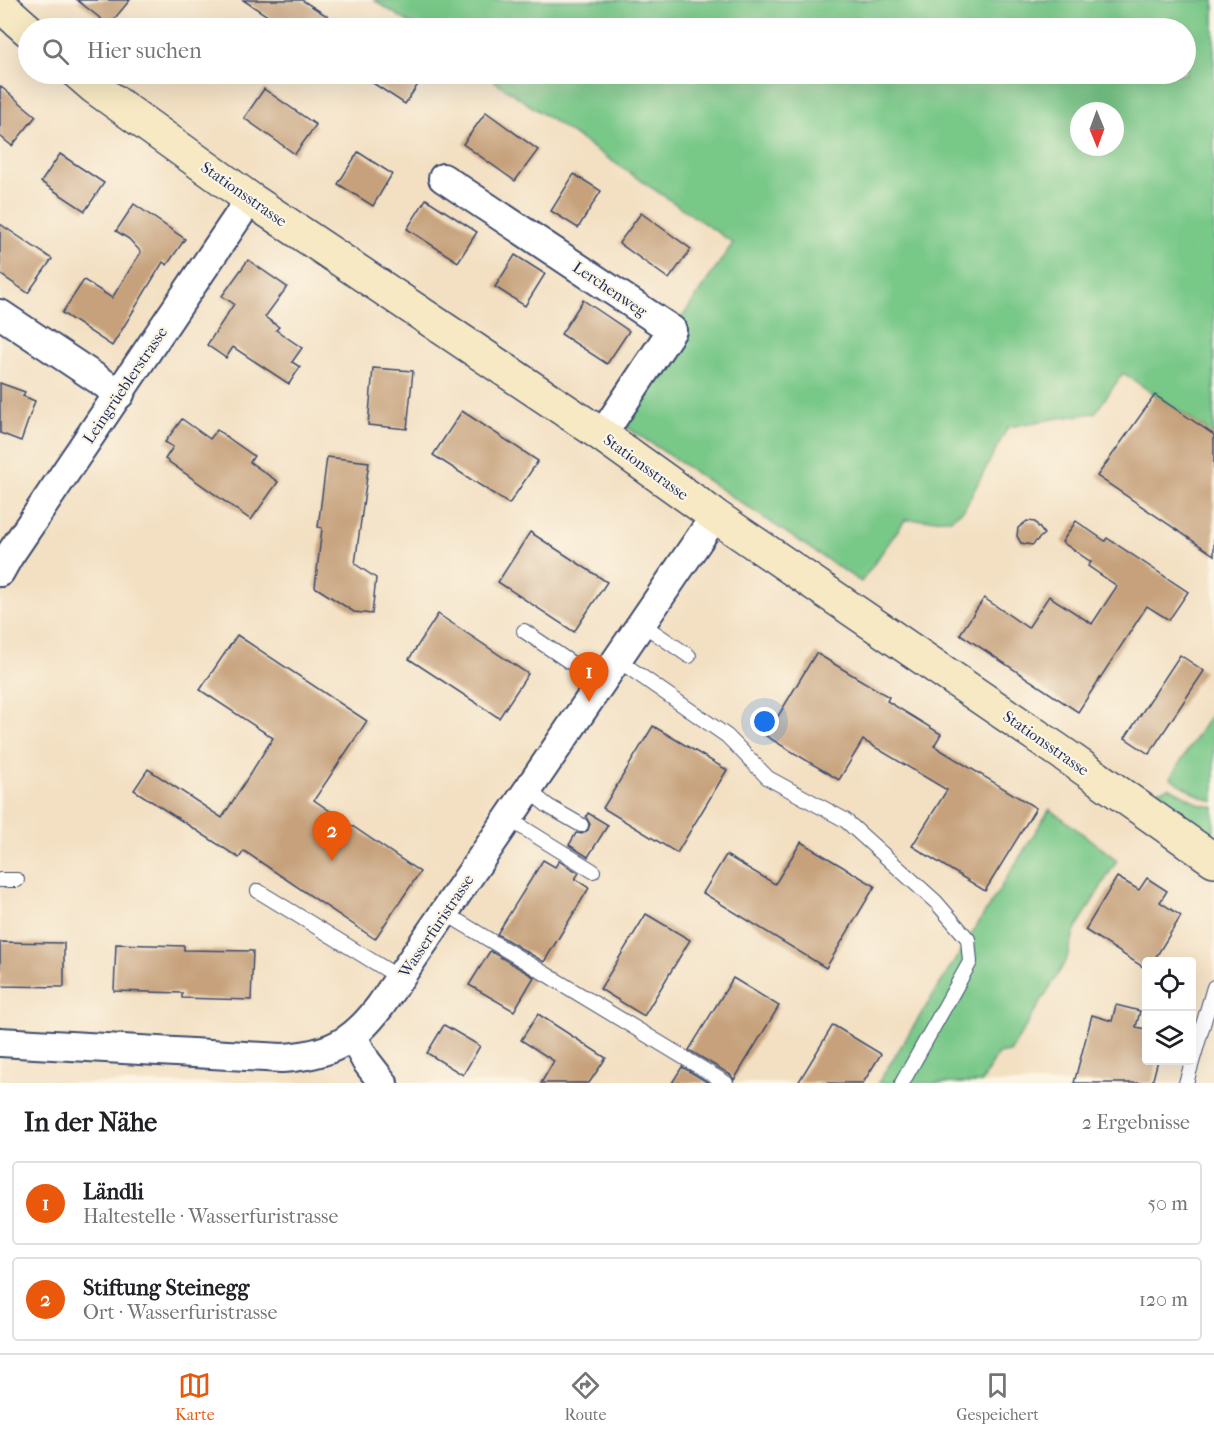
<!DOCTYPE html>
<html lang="de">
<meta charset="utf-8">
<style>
body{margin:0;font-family:"IM FELL French Canon",serif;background:#f6f6f6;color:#202124}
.controls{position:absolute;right:18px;bottom:18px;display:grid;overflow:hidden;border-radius:6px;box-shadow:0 6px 24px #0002}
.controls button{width:54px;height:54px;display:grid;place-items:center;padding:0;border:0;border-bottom:2px solid #e0e0e0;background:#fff;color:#202124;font:30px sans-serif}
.compass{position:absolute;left:1070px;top:102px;width:54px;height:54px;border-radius:50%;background:#fff;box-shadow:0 6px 24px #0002;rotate:179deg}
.you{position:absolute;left:765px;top:722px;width:21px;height:21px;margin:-15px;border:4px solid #fff;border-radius:50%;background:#1a73e8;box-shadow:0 0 0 9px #1a73e833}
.badge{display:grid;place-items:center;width:39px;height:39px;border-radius:50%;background:#ea580c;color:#fff;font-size:20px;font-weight:700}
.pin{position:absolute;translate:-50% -50px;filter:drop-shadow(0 2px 3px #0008)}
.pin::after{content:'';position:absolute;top:32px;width:21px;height:18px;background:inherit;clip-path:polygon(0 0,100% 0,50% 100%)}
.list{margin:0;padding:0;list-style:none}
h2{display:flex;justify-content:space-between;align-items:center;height:78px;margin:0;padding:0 24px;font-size:26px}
h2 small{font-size:20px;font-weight:400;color:#757577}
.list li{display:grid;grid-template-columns:39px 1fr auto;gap:18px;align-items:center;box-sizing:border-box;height:84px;margin:0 12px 12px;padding:0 12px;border:2px solid #e0e0e0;border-radius:6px}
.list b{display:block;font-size:22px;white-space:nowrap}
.list p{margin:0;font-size:20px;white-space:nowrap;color:#757577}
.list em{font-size:20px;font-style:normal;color:#757577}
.icon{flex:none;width:33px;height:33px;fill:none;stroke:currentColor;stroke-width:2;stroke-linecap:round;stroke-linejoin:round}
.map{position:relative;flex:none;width:1214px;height:1083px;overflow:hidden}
.search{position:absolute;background:#fff;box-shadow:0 6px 24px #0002;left:18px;right:18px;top:18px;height:66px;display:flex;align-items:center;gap:15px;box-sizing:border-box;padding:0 21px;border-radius:33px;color:#757577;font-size:22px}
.sheet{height:270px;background:#fff}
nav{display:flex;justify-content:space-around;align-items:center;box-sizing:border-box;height:84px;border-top:2px solid #e0e0e0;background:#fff;font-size:16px;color:#757577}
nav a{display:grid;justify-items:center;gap:3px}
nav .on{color:#ea580c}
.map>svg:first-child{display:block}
.green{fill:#78c888;stroke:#4a7c73;stroke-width:1.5;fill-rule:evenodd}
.building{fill:#c6a17c}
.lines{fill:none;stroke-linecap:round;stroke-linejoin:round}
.service-casing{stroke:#3b4a6d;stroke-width:16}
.minor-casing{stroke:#3b4a6d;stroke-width:32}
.secondary-casing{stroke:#3b4a6d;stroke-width:36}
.service{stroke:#fff;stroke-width:14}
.minor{stroke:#fff;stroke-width:28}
.secondary{stroke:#f6e9c3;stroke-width:33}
.labels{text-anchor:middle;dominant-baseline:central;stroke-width:4.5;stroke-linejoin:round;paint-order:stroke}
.street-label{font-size:16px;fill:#1b2f5e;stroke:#fcf5e5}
</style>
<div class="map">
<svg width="1214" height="1083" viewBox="0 0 1214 1083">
<rect width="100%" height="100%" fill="#fcf5e5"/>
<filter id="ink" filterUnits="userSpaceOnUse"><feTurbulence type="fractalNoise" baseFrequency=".0167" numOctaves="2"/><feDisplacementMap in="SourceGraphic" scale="12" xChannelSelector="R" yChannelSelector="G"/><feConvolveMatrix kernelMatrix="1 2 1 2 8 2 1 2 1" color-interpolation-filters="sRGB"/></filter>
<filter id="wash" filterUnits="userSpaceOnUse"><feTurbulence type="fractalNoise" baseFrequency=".008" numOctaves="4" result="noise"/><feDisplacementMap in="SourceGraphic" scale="24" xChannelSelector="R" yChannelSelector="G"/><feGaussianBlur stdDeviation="1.35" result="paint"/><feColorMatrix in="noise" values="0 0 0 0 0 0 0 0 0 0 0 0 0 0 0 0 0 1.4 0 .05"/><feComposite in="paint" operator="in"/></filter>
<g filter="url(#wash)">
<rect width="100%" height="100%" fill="#f3e0c3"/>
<g class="green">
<path d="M374 0H1214V435L1123 373 1095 413 1053 419 1008 427 964 509 951 519 905 520 861 582 613 418 733 243 484 74H1186V28H417ZM1079 111H1115V147H1079Z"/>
<path d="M1214 709V802L1202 797 1170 778Z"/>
<path d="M1169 787 1201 805 1214 807V860L1131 801Z"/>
<path d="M1050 809 1117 860 1075 930 1066 961 1010 1052 998 1054 981 1083H878Z"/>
</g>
<g id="blocks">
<g class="building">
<path d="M77 0H130L109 25Z"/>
<path d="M243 0H302L346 28H286Z"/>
<path d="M359 74H425L405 104Z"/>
<path d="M0 86 36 116 12 146 0 136Z"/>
<path d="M264 89 316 125 295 154 244 118Z"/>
<path d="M486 112 538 150 515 181 463 144Z"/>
<path d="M358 152 392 174 373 206 338 184Z"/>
<path d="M60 154 104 183 85 211 41 182Z"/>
<path d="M574 174 601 191 578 228 551 211Z"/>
<path d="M426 199 477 232 458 262 407 229Z"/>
<path d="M134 204 185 239 167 265 163 262 112 346 62 313 84 280 112 298 141 252 129 239 116 231Z"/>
<path d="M641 213 691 249 669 279 619 243Z"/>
<path d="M0 224 52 259 28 293 0 274Z"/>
<path d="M515 255 545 274 525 306 495 287Z"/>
<path d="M248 260 287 287 265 317 279 327 276 330 302 348 292 362 300 367 289 384 233 347 226 358 207 345 234 304 222 296Z"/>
<path d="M583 300 629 331 607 364 561 334Z"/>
<path d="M373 368 413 371 407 429 368 425Z"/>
<path d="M0 383 25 392 23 396 35 401 21 441 0 433Z"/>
<path d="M1155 395 1214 435V555L1097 476Z"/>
<path d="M462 411 538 461 509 504 433 455Z"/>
<path d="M182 419 210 439 217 430 254 456 250 462 278 482 251 520 165 459 173 447 165 442Z"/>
<path d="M327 457 369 462 355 564 376 578 372 614 354 612 315 587 322 528 318 527Z"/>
<path d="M1027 521 1035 522 1044 534 1032 545 1021 543 1017 536 1018 528Z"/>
<path d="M1076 521 1105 541 1107 538 1188 592 1169 620 1147 606 1078 712 960 634 984 598 1028 628 1049 596 1092 624 1117 586 1088 566 1091 562 1062 542Z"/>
<path d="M530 532 607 582 574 632 498 582Z"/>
<path d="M438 614 528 674 499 718 409 659Z"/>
<path d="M237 635 367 721 314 800 420 872 375 939 244 851 239 858 134 790 148 769 222 818 273 738 200 690Z"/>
<path d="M816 653 889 697 887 701 941 734 934 746 1036 808 985 891 912 846 947 790 863 740 839 780 766 736Z"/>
<path d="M1180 655 1204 671 1149 754 1125 738Z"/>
<path d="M653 726 727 770 677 853 603 808Z"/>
<path d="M588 813 608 825 588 857 569 845 576 833 582 834 588 830 590 824 586 817Z"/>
<path d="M801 842 875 886 826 968 703 893 726 855 775 884Z"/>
<path d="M543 860 555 867 559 861 579 873 575 879 589 888 544 962 497 934Z"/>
<path d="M1117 877 1139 890 1147 878 1167 891 1160 902 1181 916 1153 962H1146V969L1085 930Z"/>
<path d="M646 914 690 940 644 1016 600 989Z"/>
<path d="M0 942 64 943V987L0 986Z"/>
<path d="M116 944 184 946V950L253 951 251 1000 182 998V993L114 991Z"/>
<path d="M490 951 534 977 514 1011 469 985Z"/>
<path d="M733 978 779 1006 734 1080 731 1075 689 1050Z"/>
<path d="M1116 1005 1140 1011 1136 1027 1146 1029V1060H1158L1152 1083H1074L1092 1015 1112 1021Z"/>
<path d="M538 1014 606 1058 589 1083H541L554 1061 521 1040Z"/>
<path d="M444 1025 480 1046 463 1075 427 1053Z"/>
<path d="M833 1025 881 1054 863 1083H798Z"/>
<path d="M682 1067 709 1083H672Z"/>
</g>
</g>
</g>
<g filter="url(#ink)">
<use href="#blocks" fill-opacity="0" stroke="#3b4a6d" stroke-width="1.5"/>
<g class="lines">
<g class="service-casing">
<g id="service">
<path d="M642 624 689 656"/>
<path d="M524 631 601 683"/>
<path d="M618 660 727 736 768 778 845 820 936 902 968 939 970 962 902 1083"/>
<path d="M528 790 548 806 581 825"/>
<path d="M509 819 593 871"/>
<path d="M0 880H17"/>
<path d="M258 891 400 978"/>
<path d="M445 913 726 1083"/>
<path d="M1186 1083 1214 987"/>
</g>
</g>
<g class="minor-casing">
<g id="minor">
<path d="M443 178 672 330 602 435"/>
<path d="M0 314 120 394"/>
<path d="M0 572 9 556 250 199"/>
<path d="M353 1037 366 1061 383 1083"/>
<path d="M0 1042 282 1058C329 1055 353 1043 381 1005L715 516"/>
</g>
</g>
<g class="secondary-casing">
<g id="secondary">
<path d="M0 5 28 30"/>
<path d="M79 74 94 87 250 199 602 435 715 516 1062 753 1214 860"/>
</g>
</g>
<use href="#service" class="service"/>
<use href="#minor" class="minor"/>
<use href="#secondary" class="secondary"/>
</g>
</g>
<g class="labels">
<g class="street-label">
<text transform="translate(244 194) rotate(35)">Stationsstrasse</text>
<text transform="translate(610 289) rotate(34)">Lerchenweg</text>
<text transform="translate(125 385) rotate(-56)">Leingrüeblerstrasse</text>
<text transform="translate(646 467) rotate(36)">Stationsstrasse</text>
<text transform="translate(1046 743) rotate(35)">Stationsstrasse</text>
<text transform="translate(436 926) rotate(-56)">Wasserfuristrasse</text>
</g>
</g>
</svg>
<div class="controls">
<button><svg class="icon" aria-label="locate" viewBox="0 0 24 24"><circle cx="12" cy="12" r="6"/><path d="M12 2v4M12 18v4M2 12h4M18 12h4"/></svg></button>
<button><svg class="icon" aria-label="layers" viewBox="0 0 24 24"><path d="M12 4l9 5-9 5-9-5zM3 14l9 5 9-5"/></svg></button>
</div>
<svg class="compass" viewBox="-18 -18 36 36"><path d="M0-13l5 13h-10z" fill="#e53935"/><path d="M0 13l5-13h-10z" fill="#757577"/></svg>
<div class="you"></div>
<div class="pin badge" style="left:589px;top:702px">1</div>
<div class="pin badge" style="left:332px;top:861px">2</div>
<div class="search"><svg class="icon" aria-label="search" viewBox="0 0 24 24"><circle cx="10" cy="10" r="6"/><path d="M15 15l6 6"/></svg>Hier suchen</div>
</div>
<section class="sheet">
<h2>In der Nähe<small>2 Ergebnisse</small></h2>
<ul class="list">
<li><span class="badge">1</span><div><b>Ländli</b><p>Haltestelle · Wasserfuristrasse</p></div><em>50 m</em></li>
<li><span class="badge">2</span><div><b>Stiftung Steinegg</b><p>Ort · Wasserfuristrasse</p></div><em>120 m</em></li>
</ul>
</section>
<nav>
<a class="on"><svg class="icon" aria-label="map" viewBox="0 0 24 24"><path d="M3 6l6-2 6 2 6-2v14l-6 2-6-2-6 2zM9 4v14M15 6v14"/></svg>Karte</a>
<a><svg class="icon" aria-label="directions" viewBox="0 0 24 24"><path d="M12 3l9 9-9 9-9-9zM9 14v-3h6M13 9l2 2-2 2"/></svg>Route</a>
<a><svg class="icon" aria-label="saved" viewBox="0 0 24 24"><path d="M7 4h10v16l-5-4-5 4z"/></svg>Gespeichert</a>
</nav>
